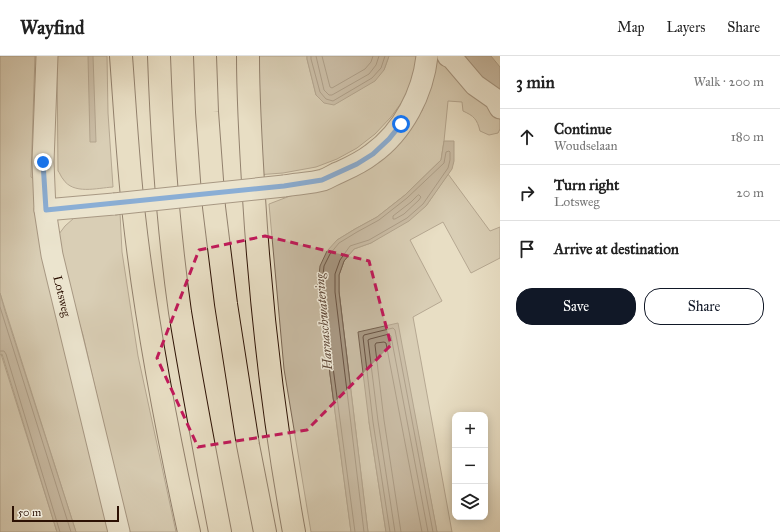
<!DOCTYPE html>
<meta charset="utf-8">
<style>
body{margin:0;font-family:"IM FELL Great Primer",serif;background:#f2f2f2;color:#222}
.controls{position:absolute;right:12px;bottom:12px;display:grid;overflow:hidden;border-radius:8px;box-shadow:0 2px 10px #0003}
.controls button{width:36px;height:36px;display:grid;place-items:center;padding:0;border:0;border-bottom:1px solid #e0e0e0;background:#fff;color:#222;font:20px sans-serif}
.scale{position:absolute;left:12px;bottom:10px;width:107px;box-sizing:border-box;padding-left:4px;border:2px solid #2c1104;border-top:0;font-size:11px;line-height:14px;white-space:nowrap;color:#2c1104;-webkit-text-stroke:3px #f0ead9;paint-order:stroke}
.stop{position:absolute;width:12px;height:12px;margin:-9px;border:3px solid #1a73e8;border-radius:50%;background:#fff}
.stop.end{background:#1a73e8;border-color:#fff;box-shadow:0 1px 4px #0008}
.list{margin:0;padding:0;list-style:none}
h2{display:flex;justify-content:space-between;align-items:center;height:52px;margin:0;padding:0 16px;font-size:17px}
h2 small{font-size:13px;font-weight:400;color:#767676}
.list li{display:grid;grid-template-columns:26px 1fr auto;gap:12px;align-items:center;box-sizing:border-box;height:56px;padding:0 16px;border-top:1px solid #e0e0e0}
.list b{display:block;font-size:15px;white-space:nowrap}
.list p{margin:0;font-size:13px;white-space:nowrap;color:#767676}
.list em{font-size:13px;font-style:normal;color:#767676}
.actions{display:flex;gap:8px;padding:12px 16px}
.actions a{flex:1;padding:9px 0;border:1px solid #111827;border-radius:16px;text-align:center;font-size:14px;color:#111827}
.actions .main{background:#111827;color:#fff}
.icon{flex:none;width:22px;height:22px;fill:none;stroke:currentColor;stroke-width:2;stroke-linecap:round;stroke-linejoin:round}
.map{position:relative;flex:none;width:500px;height:476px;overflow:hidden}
header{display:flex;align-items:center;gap:24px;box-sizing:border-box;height:56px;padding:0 20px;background:#fff;border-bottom:1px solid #e0e0e0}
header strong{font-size:19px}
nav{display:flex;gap:22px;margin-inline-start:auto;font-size:14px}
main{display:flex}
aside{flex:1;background:#fff}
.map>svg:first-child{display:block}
.green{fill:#c8bba3;stroke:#7a6654}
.water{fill:#a89883;stroke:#766250}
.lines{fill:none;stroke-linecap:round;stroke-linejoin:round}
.shore{stroke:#6a5444;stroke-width:1}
.minor-casing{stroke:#5b4434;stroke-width:23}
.highway-casing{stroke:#2c1104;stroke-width:24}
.minor{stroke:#f0ead9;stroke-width:21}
.highway{stroke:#e8dec4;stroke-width:22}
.minor-bridge-casing{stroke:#5b4434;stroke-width:23;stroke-linecap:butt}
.minor-bridge{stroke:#f0ead9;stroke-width:21}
.route{stroke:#1a73e8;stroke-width:5}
.marked{fill:none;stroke:#c2185b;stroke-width:3;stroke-dasharray:8 5;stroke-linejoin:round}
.labels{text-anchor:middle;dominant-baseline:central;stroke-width:3;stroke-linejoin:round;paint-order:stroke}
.street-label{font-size:12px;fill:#2c1104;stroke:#f0ead9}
.water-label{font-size:13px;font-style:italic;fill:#5e4737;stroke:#f0ead9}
</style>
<header>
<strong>Wayfind</strong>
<nav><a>Map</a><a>Layers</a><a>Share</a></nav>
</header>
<main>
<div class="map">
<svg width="500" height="476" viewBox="0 0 500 476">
<rect width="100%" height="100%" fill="#e8dec4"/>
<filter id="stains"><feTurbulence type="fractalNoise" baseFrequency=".005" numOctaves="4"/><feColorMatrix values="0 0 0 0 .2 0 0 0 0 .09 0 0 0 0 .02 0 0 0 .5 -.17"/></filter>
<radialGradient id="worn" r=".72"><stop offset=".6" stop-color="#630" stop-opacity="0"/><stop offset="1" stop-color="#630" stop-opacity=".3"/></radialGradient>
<g class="green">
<path d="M0 0H35L31 121 36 124 109 476H76L0 237Z"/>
<path d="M57 0H107L108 57 113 131C97 132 73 139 63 123 61 121 60 117 58 115Z"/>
<path d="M251 0H307V3L316 39 384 14 389 0H422L407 39 391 61 375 78 357 92 337 103 316 111 283 117 256 119Z"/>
<path d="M440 1 500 59V73L498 77 489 79 480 75C477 63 474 60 463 55L462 46 448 45 444 85 441 104 405 139 377 161 355 173 337 184 318 228 351 476H311L284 313 269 148 290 140 329 132 403 78 422 55 432 28 436 5Z"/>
<path d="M448 118 490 175 500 171V202L471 217 443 166 410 184 442 245 413 261 452 476H437L397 267 369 366 386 476H368L339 235V219L344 205 354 193 371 187 426 150Z"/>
<path d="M120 157 122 196 138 300 176 476H130L117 428 83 279 57 195 59 178 65 170 74 162 84 159Z"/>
<path d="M1 298 57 476H0V299Z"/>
</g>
<g class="water">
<path d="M88 0H93L96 86H90Z"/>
<path d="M307 0H389L384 14 375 25 334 49 324 47 316 39 307 3Z"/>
<path d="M465 0H491L500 11V44Z"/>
<path d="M444 85H454V105L452 113 426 150 409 165 371 187 354 193 344 205 339 219V236L368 476H351L318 228 320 210 327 195 337 184 355 173 377 161 405 139 441 104Z"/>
<path d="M0 237 5 255 76 476H57L2 298 0 299Z"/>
<path d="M398 267 437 476H386L369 366 358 276Z"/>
</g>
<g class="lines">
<g class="shore">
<path d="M311 0V3L320 36 326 43 333 45 372 22 381 12 385 0"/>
<path d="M316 0 324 34 329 39H332L369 18 376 9 379 0"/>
<path d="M322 0 330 31 332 32 365 13 371 6 373 0"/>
<path d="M419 139 421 141 419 144 404 158 395 163H393V160L411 146 417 140Z"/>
<path d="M0 251 71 476"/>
<path d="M0 295H4L6 298 60 476"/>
<path d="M355 476 322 229 324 210 330 198 339 187 357 176 379 164 407 142 444 107 446 96 449 95 450 96V104L448 112 423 148 407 162 369 184 353 189 350 190 340 204 335 218V236L364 476"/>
<path d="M390 476 373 366 363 281 364 279 393 272 395 274 433 476"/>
<path d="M395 476 378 365 368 284 370 283 389 278 391 280 428 476"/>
<path d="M401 476 384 364 375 289 376 287 384 286 386 287 422 476"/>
</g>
<g class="minor-casing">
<g id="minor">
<path id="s1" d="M47 0 43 106 45 154 52 199 119 476"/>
<path d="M448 0 452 2 475 29 495 43 500 52"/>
<path d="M284 130C295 128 313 127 323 124 329 122 334 118 340 116 351 111 362 106 372 98 403 76 423 37 427 0"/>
<path d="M45 154 114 148"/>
</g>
</g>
<g class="highway-casing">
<g id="highway">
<path d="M121 0C125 53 128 107 134 160 146 266 166 371 189 476"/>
<path d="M159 0C162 86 168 171 180 256 192 329 206 403 220 476"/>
<path d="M205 0 207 56 214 151 226 248 248 389 265 476"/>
<path d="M248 0C248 47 251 95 254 142 261 254 274 366 294 476"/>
</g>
</g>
<use href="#minor" class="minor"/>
<use href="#highway" class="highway"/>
<g class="minor-bridge-casing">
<path id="minor-bridge" d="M114 148 284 130"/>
</g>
<use href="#minor-bridge" class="minor-bridge"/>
</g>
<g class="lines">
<path class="route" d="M43 106 46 154 284 130 322 124 357 108 373 98 389 83 401 68"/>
</g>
<path d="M0 0H500V476H0ZM265 180 369 205 391 289 307 374 198 391 157 302 199 194Z" fill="#e8dec4" fill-opacity=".55" fill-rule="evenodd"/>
<path class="marked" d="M265 180 369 205 391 289 307 374 198 391 157 302 199 194Z"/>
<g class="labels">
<g class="street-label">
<text stroke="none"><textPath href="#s1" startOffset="242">Lotsweg</textPath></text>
</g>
<g class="water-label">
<text transform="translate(324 266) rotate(-95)">Harnaschwatering</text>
</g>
</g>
<rect width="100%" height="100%" filter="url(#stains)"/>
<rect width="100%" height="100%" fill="url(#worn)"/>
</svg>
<div class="controls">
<button>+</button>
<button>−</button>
<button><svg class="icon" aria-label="layers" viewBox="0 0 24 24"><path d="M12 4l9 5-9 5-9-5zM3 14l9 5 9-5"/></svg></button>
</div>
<div class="scale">50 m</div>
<div class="stop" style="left:401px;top:68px"></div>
<div class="stop end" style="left:43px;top:106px"></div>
</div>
<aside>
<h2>3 min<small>Walk · 200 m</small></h2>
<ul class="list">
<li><svg class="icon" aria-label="ahead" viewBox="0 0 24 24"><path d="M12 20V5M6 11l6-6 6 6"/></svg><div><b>Continue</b><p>Woudselaan</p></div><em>180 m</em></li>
<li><svg class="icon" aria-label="right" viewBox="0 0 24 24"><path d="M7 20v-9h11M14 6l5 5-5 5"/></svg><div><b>Turn right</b><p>Lotsweg</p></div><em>20 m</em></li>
<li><svg class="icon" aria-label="arrive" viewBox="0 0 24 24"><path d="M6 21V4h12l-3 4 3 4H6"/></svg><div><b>Arrive at destination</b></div></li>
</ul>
<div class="actions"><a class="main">Save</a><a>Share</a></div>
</aside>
</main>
